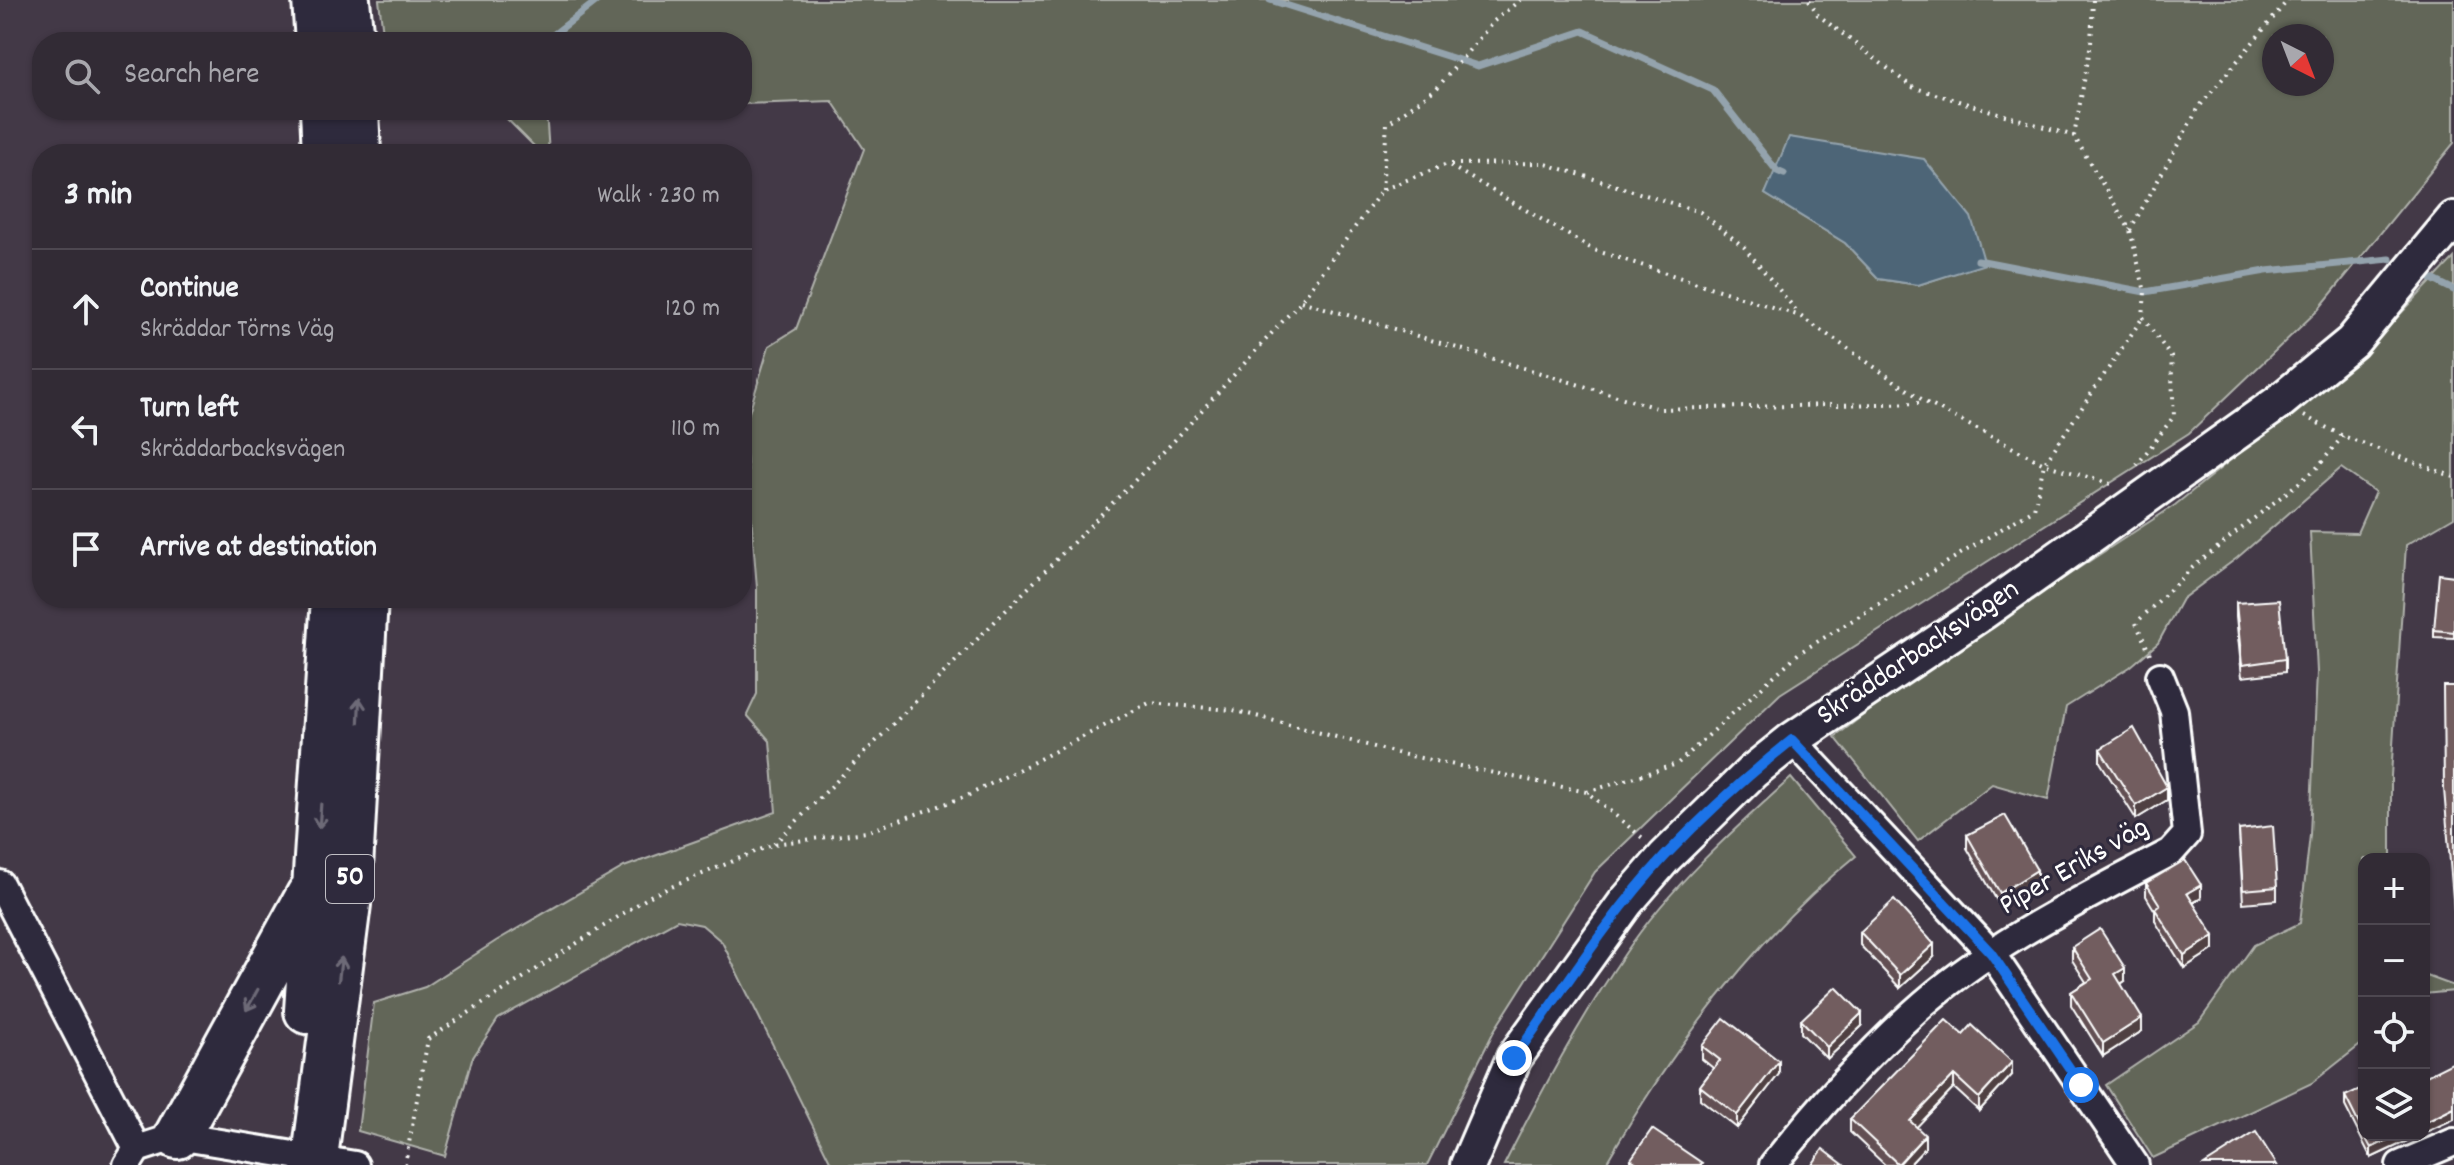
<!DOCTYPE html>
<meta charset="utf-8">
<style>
body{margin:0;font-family:Dekko,sans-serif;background:#3d3741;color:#f1f3f6}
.controls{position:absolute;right:24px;bottom:24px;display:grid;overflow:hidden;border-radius:16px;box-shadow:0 2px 6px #0004}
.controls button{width:72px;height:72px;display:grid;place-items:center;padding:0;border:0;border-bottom:2px solid #4d4750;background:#322b35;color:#f1f3f6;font:40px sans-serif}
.compass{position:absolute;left:2262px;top:24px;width:72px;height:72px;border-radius:50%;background:#322b35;box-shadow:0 2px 6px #0004;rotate:138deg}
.stop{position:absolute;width:24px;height:24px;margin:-18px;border:6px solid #1a73e8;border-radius:50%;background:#fff}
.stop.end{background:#1a73e8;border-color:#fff;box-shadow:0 2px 8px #0008}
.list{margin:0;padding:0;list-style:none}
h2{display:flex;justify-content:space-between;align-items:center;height:104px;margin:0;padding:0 32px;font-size:34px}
h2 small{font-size:26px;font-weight:400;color:#a8a7ad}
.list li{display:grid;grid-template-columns:52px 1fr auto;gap:24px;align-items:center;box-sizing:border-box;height:120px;padding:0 32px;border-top:2px solid #4d4750}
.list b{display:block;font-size:30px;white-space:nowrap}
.list p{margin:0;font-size:26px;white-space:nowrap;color:#a8a7ad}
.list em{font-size:26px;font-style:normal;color:#a8a7ad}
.icon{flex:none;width:44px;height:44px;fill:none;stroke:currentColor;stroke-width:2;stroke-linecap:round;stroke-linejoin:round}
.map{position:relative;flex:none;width:2454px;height:1165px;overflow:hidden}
.search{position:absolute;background:#322b35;box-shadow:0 2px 6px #0004;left:32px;top:32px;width:720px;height:88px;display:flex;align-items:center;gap:20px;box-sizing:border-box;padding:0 28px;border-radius:32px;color:#a8a7ad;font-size:30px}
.panel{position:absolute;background:#322b35;box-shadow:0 2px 6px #0004;left:32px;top:144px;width:720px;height:464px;border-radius:32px}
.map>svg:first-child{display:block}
.green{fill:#626659;stroke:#b0b2ac;stroke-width:2;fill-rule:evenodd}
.water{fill:#4d6577;stroke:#94a3ad;stroke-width:2}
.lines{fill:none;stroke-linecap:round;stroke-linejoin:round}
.stream{stroke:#94a3ad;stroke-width:7}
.minor-casing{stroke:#fff;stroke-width:32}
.tertiary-casing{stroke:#fff;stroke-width:40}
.trunk-casing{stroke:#fff;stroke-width:50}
.path{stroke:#fff;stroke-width:4;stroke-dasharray:2 6;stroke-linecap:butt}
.minor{stroke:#2f2a3d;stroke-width:26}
.tertiary{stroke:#2f2a3d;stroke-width:34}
.trunk{stroke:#2f2a3d;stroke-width:44}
.wall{fill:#625052;stroke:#fff;stroke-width:2}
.shaded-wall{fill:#504142;stroke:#fff;stroke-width:2}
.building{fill:#725d5f;stroke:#fff;stroke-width:2}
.oneway{stroke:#6d6a77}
.route{stroke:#1a73e8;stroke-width:10}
.labels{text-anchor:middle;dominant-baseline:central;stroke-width:6;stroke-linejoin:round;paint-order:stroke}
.shield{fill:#2f2a3d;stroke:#c1bfc5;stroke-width:2}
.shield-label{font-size:28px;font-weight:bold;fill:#fff}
.street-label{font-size:30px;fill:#fff;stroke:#2f2a3d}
</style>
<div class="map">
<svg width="2454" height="1165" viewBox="0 0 2454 1165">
<rect width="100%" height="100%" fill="#433947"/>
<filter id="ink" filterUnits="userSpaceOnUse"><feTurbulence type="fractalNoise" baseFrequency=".0125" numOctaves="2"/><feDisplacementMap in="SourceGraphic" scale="16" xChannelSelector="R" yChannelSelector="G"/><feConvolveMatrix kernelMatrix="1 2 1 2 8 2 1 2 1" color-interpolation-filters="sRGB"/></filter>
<g filter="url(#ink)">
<g class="green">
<path d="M379 0H2454V143L2318 310 2189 433 1780 694 1595 872 1495 1029 1427 1165H832L722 942 702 925 677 920 498 1019 472 1059 445 1156 358 1131 374 1003 425 987 496 941 624 867 776 812 770 741 747 715 757 694V588L744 429 769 346 796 329 864 149 832 101 742 104V42H631L627 38 619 42H384ZM2274 36H2322V84H2274ZM1777 171 1985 263 1918 285 1879 279 1845 243 1765 194Z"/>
<path d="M498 110H546L549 154H542Z"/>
<path d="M2454 258V517L2406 545 2391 776V859H2364V1042L2312 1083 2153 1158 2106 1085 2199 1022 2254 945 2300 923 2310 835 2317 672 2310 532 2357 533 2375 492 2341 468 2237 558 2182 599 2158 643 2130 667 2066 707 2048 800 1992 784 1918 841 1835 737 1908 680 2175 505 2362 354Z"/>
<path d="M1791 778 1856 856C1753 939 1671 1051 1605 1165H1504C1541 1092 1580 1019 1626 952 1669 888 1734 829 1791 778Z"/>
<path d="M2424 975 2454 986V991L2424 994Z"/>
</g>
<path class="water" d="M1789 137 1924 159 1971 217 1985 264 1918 285 1879 279 1845 243 1765 194Z"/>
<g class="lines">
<g class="stream">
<path d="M1270 0 1478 66 1583 31 1713 90 1777 171 1784 174"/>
<path d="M544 42 598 0"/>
<path d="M1978 260 2145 292 2266 271 2390 259"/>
<path d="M2430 278 2454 290"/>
</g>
<g class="minor-casing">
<g id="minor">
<path d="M1792 740 1991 953 2135 1165"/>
<path d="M0 884 137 1149"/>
<path d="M127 1165 137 1149 177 1136 355 1165"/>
<path d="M1773 1165C1815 1112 1862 1059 1913 1013 1987 945 2082 899 2171 852L2187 834 2174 711 2160 676"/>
<path d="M2400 1165 2454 1142"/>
</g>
</g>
<g class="tertiary-casing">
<path id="tertiary" d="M1468 1165 1514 1058 1626 902 1665 857 1752 772 1792 740 1983 612 2278 403 2352 342 2454 219"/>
</g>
<g class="trunk-casing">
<g id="trunk">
<path d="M315 0 318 42"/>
<path d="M347 0 351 42"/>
<path d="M323 110 325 154"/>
<path d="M356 110 358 154"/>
<path d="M307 1011 334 598"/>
<path d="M177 1136 309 895"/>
<path d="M314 1165 348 904 365 598"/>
</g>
</g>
<g class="path">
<path d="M1809 0 1818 15 1912 87 2074 136"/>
<path d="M2093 0 2091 43 2074 136 2130 230 2145 292 2143 317 2171 357 2174 416 2137 465"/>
<path d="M1451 164 1543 163 1700 212 1744 247 1799 314"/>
<path d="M1382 190 1387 124 1437 88 1494 21 1520 0"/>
<path d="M2130 230 2199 107 2288 0"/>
<path d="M1301 301 1660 409 1924 403"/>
<path d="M2304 416 2343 436 2454 477"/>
<path d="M2150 654 2136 623 2193 567 2316 469 2343 436"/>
<path d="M1587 792 1677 764 1799 653 2034 509 2044 464 2143 317"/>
<path d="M774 844 1173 442 1301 301 1382 190 1447 164 1594 250 1800 316 1927 403 2044 464 2114 485"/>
<path d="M405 1165 428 1039 652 895 774 844 866 832 967 796 1149 703 1233 710 1401 754 1587 792 1645 840"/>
</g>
<use href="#minor" class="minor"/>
<use href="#tertiary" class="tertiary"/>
<use href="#trunk" class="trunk"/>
</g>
<g class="wall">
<path d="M2454 576V638L2434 637V630Z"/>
<path d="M2236 603 2285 659V672L2242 677 2236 616Z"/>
<path d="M2100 749 2167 800 2136 819 2100 762Z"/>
<path d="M2239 830 2277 887V900L2243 903Z"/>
<path d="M1967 835 2037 883 2000 906 1967 848Z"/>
<path d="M2146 883 2201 898 2193 903 2214 949 2184 968 2155 921V911L2146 896Z"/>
<path d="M1860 932 1934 957 1900 988 1860 945Z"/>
<path d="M2072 947 2125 981 2121 984 2142 1031 2103 1056 2071 1005V992L2086 982 2072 960Z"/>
<path d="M1801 1020 1862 1026 1827 1059 1801 1033Z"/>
<path d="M1963 1035 2012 1075 1979 1111 1954 1088 1916 1127 1925 1148 1909 1165H1885L1850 1132V1119Z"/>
<path d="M1702 1046 1779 1074 1737 1128 1700 1099V1086L1713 1068 1702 1059Z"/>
<path d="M2345 1096 2420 1135 2371 1158 2345 1106Z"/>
<path d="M1631 1159 1702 1165H1631Z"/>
</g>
<g class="shaded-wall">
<path d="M2167 787V800L2136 819V806Z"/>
<path d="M2037 870V883L2000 906V893Z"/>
<path d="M2201 885V898L2187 906V893Z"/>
<path d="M2214 936V949L2184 968V955Z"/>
<path d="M1934 944V957L1900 988V975Z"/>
<path d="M2125 968V981L2115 987V974Z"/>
<path d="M1862 1013V1026L1827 1059V1047Z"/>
<path d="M2142 1018V1031L2103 1056V1043Z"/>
<path d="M1779 1061V1074L1737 1128V1115Z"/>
<path d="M2012 1062V1075L1979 1111V1098Z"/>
<path d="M1954 1075V1088L1910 1134V1121Z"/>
<path d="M2454 1108V1119L2424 1133V1123Z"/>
<path d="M1925 1135V1148L1909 1165H1898Z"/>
<path d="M2398 1135H2420L2371 1158V1148Z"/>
</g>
<g class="building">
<path d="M2439 574 2454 576V632L2434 630Z"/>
<path d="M2279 600 2285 659 2242 665 2236 603Z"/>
<path d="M2443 686H2454V911L2444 789Z"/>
<path d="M2134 728 2167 787 2136 806 2100 749Z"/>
<path d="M2005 815 2037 870 2000 893 1967 835Z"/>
<path d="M2273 826 2277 887 2243 890 2239 830Z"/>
<path d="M2185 860 2201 885 2187 893 2214 936 2184 955 2155 909 2160 905 2146 883Z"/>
<path d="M1894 900 1934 944 1900 975 1860 932Z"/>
<path d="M2100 929 2125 968 2115 974 2142 1018 2103 1043 2071 992 2092 979 2072 947Z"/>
<path d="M1836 987 1862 1013 1827 1047 1801 1020Z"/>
<path d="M1724 1018 1779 1061 1737 1115 1700 1086 1720 1060 1702 1046Z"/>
<path d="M1946 1020 1963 1035 1972 1025 2012 1062 1979 1098 1954 1075 1910 1121 1925 1135 1898 1164 1850 1119Z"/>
<path d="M2454 1062V1108L2424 1123V1077Z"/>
<path d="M2364 1087V1134L2345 1096Z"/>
<path d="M1652 1129 1702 1163 1700 1165H1640L1631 1159Z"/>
<path d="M2256 1132 2277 1165H2204Z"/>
<path d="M2364 1135H2398L2371 1148Z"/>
<path d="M1823 1149 1844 1165H1812Z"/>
</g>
<defs><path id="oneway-shaft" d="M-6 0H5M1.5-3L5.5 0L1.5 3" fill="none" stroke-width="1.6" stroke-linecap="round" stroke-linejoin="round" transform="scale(2)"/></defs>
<g class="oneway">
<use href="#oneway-shaft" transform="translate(359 710) rotate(-87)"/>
<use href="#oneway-shaft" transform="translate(320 816) rotate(94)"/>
<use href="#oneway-shaft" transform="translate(340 969) rotate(-83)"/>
<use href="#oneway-shaft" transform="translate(252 1000) rotate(119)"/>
</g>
</g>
<g class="lines" filter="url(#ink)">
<path class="route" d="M1514 1058C1563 990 1608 917 1665 856 1705 814 1747 776 1792 740L1991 953 2081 1085"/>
</g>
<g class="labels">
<rect class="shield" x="326" y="855" width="48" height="48" rx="6"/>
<g class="shield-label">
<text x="350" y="879">50</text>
</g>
<g class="street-label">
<text transform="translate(1919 654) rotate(-34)">Skräddarbacksvägen</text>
<text transform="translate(2075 868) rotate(-30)">Piper Eriks väg</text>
</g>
</g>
</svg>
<div class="controls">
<button>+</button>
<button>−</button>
<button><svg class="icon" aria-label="locate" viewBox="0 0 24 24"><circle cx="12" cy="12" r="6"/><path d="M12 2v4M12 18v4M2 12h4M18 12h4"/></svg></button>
<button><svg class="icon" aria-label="layers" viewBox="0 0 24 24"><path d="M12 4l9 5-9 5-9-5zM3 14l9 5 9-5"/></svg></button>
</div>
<svg class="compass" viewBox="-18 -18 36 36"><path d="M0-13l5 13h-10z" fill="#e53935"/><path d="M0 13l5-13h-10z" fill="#a8a7ad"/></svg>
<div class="stop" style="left:2081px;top:1085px"></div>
<div class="stop end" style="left:1514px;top:1058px"></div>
<div class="search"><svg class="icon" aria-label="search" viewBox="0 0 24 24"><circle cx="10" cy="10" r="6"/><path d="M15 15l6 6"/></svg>Search here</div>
<section class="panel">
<h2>3 min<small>Walk · 230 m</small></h2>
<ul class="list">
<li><svg class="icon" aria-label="ahead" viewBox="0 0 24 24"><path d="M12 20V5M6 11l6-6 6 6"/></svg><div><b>Continue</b><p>Skräddar Törns Väg</p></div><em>120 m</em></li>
<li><svg class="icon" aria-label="left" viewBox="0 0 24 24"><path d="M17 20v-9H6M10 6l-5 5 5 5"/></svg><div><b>Turn left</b><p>Skräddarbacksvägen</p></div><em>110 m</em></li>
<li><svg class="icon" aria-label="arrive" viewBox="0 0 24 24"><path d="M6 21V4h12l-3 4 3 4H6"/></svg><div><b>Arrive at destination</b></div></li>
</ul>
</section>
</div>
